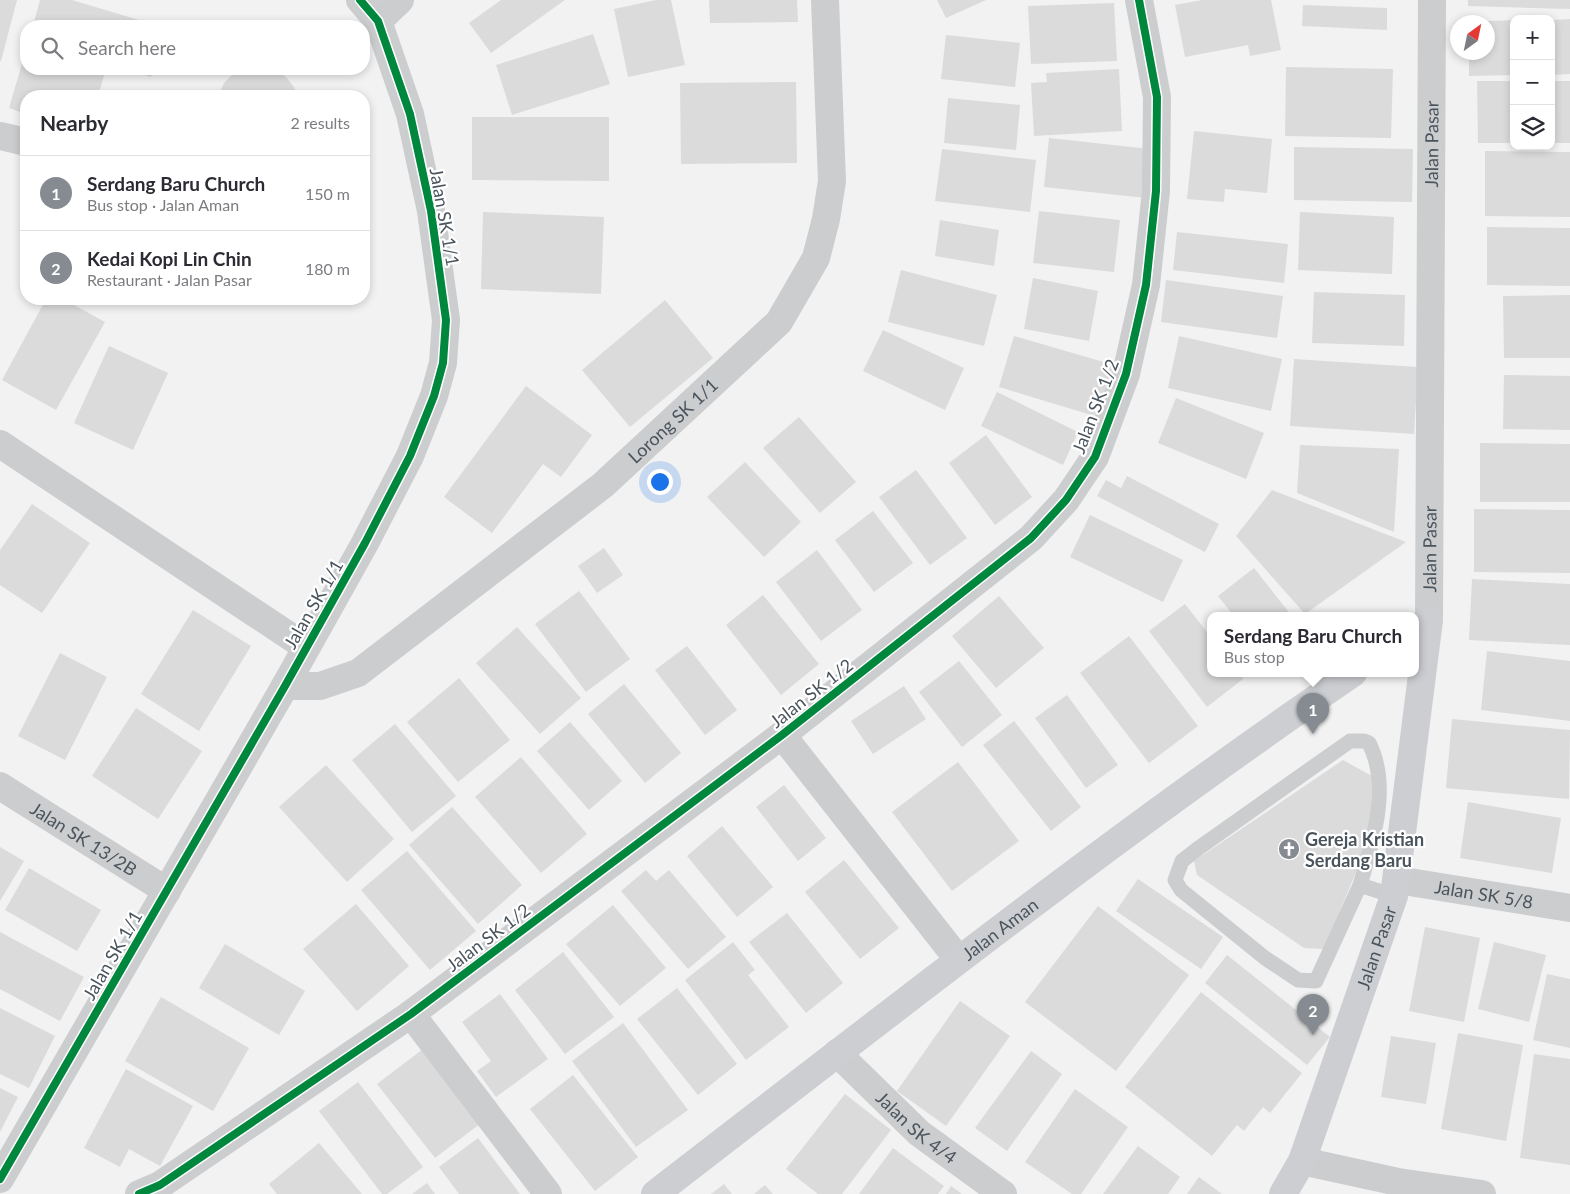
<!DOCTYPE html>
<meta charset="utf-8">
<style>
body{margin:0;font-family:Lato,sans-serif;background:#f7f7f7;color:#2b2b33}
.controls{position:absolute;right:15px;top:15px;display:grid;overflow:hidden;border-radius:10px;box-shadow:0 2px 8px #0003}
.controls button{width:45px;height:45px;display:grid;place-items:center;padding:0;border:0;border-bottom:1px solid #e1e1e2;background:#fff;color:#2b2b33;font:25px sans-serif}
.compass{position:absolute;left:1450px;top:15px;width:45px;height:45px;border-radius:50%;background:#fff;box-shadow:0 2px 8px #0003;rotate:33deg}
.you{position:absolute;left:659px;top:481px;width:18px;height:18px;margin:-12px;border:4px solid #fff;border-radius:50%;background:#1a73e8;box-shadow:0 0 0 8px #1a73e833}
.badge{display:grid;place-items:center;width:32px;height:32px;border-radius:50%;background:#858b91;color:#fff;font-size:16px;font-weight:700}
.pin{position:absolute;translate:-50% -41px;filter:drop-shadow(0 1px 2px #0008)}
.pin::after{content:'';position:absolute;top:26px;width:18px;height:15px;background:inherit;clip-path:polygon(0 0,100% 0,50% 100%)}
.popup{position:absolute;left:1207px;top:612px;width:212px;height:65px;box-sizing:border-box;display:grid;place-content:center;border-radius:10px;background:#fff;filter:drop-shadow(0 1px 4px #0005);font-size:16px;white-space:nowrap;color:#7c7c81}
.popup b{font-size:19px;color:#2b2b33}
.popup::after{content:'';position:absolute;left:50%;top:100%;margin-left:-10px;border:10px solid transparent;border-top-color:#fff}
.list{margin:0;padding:0;list-style:none}
h2{display:flex;justify-content:space-between;align-items:center;height:65px;margin:0;padding:0 20px;font-size:21px}
h2 small{font-size:16px;font-weight:400;color:#7c7c81}
.list li{display:grid;grid-template-columns:32px 1fr auto;gap:15px;align-items:center;box-sizing:border-box;height:75px;padding:0 20px;border-top:1px solid #e1e1e2}
.list b{display:block;font-size:19px;white-space:nowrap}
.list p{margin:0;font-size:16px;white-space:nowrap;color:#7c7c81}
.list em{font-size:16px;font-style:normal;color:#7c7c81}
.icon{flex:none;width:28px;height:28px;fill:none;stroke:currentColor;stroke-width:2;stroke-linecap:round;stroke-linejoin:round}
.map{position:relative;flex:none;width:1570px;height:1194px;overflow:hidden}
.search{position:absolute;background:#fff;box-shadow:0 2px 8px #0003;left:20px;top:20px;width:350px;height:55px;display:flex;align-items:center;gap:12px;box-sizing:border-box;padding:0 18px;border-radius:20px;color:#7c7c81;font-size:19px}
.panel{position:absolute;background:#fff;box-shadow:0 2px 8px #0003;left:20px;top:90px;width:350px;height:215px;border-radius:20px}
.map>svg:first-child{display:block}
.building{fill:#dbdbdc}
.lines{fill:none;stroke-linecap:round;stroke-linejoin:round}
.lane{stroke:#cccdcf;stroke-width:15}
.street{stroke:#cccdcf;stroke-width:28}
.secondary{stroke:#ccced1;stroke-width:28}
.cycleway-casing{stroke:#fff;stroke-width:11}
.cycleway{stroke:#00873e;stroke-width:8}
.labels{text-anchor:middle;dominant-baseline:central;stroke-width:4.5;stroke-linejoin:round;paint-order:stroke}
.street-label{font-size:18px;fill:#4a545d;stroke:#fff}
.poi-label{font-size:18px;font-weight:bold;fill:#4a545d;stroke:#fff;text-anchor:start}
</style>
<div class="map">
<svg width="1570" height="1194" viewBox="0 0 1570 1194">
<rect width="100%" height="100%" fill="#f2f2f2"/>
<g class="building">
<path d="M0 0H17L1 61H0Z"/>
<path d="M40 0H72L159 26H33Z"/>
<path d="M501 0H565L491 53 469 23Z"/>
<path d="M656 0H671L685 65 628 77 614 9Z"/>
<path d="M709 0H797L798 22 710 23Z"/>
<path d="M937 0H986L946 18Z"/>
<path d="M1202 0H1271L1281 50 1250 56 1248 45 1185 57 1175 5Z"/>
<path d="M1468 0H1570V9L1468 6Z"/>
<path d="M1114 3 1117 61 1031 64 1028 6Z"/>
<path d="M1303 5 1387 8V30L1302 26Z"/>
<path d="M1570 19V74L1551 75V20Z"/>
<path d="M1514 20V75L1469 76V52H1488V21Z"/>
<path d="M593 34 610 84 512 115 496 65Z"/>
<path d="M946 35 1020 43 1015 87 941 79Z"/>
<path d="M26 50V69H106L98 96H82L74 94V96H26V114L9 108Z"/>
<path d="M1286 67 1393 69 1391 138 1285 136Z"/>
<path d="M125 69H153L151 77Z"/>
<path d="M244 69H274L286 77 294 87 297 96H218L224 83 234 73Z"/>
<path d="M1119 69 1122 131 1034 136 1031 83 1047 82 1046 73Z"/>
<path d="M1477 81H1514V143H1478Z"/>
<rect x="1551" y="81" width="19" height="62"/>
<path d="M796 82 797 163 681 164 680 83Z"/>
<path d="M948 98 1020 105 1016 150 944 143Z"/>
<path d="M472 117H609V181L472 180Z"/>
<path d="M1194 131 1272 139 1267 193 1225 189 1224 202 1187 199Z"/>
<path d="M1049 138 1150 149 1146 198 1044 187Z"/>
<path d="M1294 147 1413 149 1412 202 1294 200Z"/>
<path d="M942 149 1036 160 1030 212 935 201Z"/>
<path d="M1485 151 1570 152V217L1485 216Z"/>
<path d="M1039 211 1120 220 1114 272 1033 263Z"/>
<path d="M483 212 604 217 601 294 481 289Z"/>
<path d="M1300 212 1394 217 1392 274 1298 270Z"/>
<path d="M940 220 999 230 994 266 935 256Z"/>
<path d="M1487 227 1570 228V286L1487 285Z"/>
<path d="M1177 232 1288 244 1284 283 1173 270Z"/>
<path d="M901 270 997 295 984 346 888 322Z"/>
<path d="M1033 278 1098 291 1089 341 1024 329Z"/>
<path d="M1166 280 1283 296 1277 338 1161 322Z"/>
<path d="M1314 292 1405 295 1404 346 1312 343Z"/>
<path d="M1570 295V358H1504L1503 296Z"/>
<path d="M46 299H63L105 322 56 410 2 380Z"/>
<path d="M665 300 713 358 630 427 582 370Z"/>
<path d="M883 330 964 368 945 410 863 371Z"/>
<path d="M1014 336 1114 365 1098 417 999 387Z"/>
<path d="M1179 336 1282 359 1271 411 1168 388Z"/>
<path d="M109 346 168 373 133 450 74 423Z"/>
<path d="M1294 359 1418 367 1414 434 1290 426Z"/>
<path d="M1504 375 1570 376V430L1503 429Z"/>
<path d="M526 386 592 435 561 477 543 464 492 533 444 497Z"/>
<path d="M997 392 1078 432 1063 465 981 426Z"/>
<path d="M1176 398 1264 433 1246 479 1158 443Z"/>
<path d="M799 417 856 482 820 513 763 448Z"/>
<path d="M986 435 1032 497 995 525 949 463Z"/>
<path d="M1480 443 1570 444V502H1480Z"/>
<path d="M1300 445 1399 449 1394 532 1297 493Z"/>
<path d="M745 462 801 522 764 557 707 497Z"/>
<path d="M916 470 967 538 930 565 879 497Z"/>
<path d="M1127 476 1219 524 1205 552 1097 496 1106 480 1121 488Z"/>
<path d="M1272 490 1406 542 1305 614 1236 536Z"/>
<path d="M32 504 90 543 42 613 0 585V550Z"/>
<path d="M1474 509 1570 510V573L1474 572Z"/>
<path d="M873 511 913 563 874 592 835 540Z"/>
<path d="M1090 515 1183 560 1163 602 1070 557Z"/>
<path d="M604 548 623 575 597 593 578 566Z"/>
<path d="M817 550 862 610 821 641 776 582Z"/>
<path d="M1254 568 1291 615H1233L1218 596Z"/>
<path d="M1472 579 1570 584V645L1469 640Z"/>
<path d="M579 591 630 659 586 692 535 624Z"/>
<path d="M763 595 819 664 781 695 726 625Z"/>
<path d="M999 596 1044 648 996 688 952 636Z"/>
<path d="M1185 604 1210 636V673H1238L1243 679 1207 707 1149 631Z"/>
<path d="M193 610 251 646 199 731 141 694Z"/>
<path d="M517 627 581 698 540 734 476 663Z"/>
<path d="M1129 636 1198 726 1149 763 1080 673Z"/>
<path d="M687 646 737 710 705 735 655 670Z"/>
<path d="M1487 651 1570 661V721L1481 710Z"/>
<path d="M60 653 107 677 65 760 18 736Z"/>
<path d="M959 661 1002 715 962 747 919 692Z"/>
<path d="M459 678 510 740 458 782 407 722Z"/>
<path d="M624 684 681 753 645 783 588 714Z"/>
<path d="M904 686 926 719 873 754 851 721Z"/>
<path d="M1067 695 1118 765 1086 788 1035 718Z"/>
<path d="M136 708 202 751 158 819 92 776Z"/>
<path d="M1452 719 1570 730 1569 799 1446 788Z"/>
<path d="M1014 721 1081 807 1051 831 983 745Z"/>
<path d="M570 722 622 781 589 810 537 751Z"/>
<path d="M395 724 456 796 412 832 352 760Z"/>
<path d="M521 757 587 834 541 873 475 797Z"/>
<path d="M1343 760 1372 776 1371 836 1324 949 1304 948 1197 875 1194 861Z"/>
<path d="M958 762 1019 841 952 891 892 812Z"/>
<path d="M326 765 394 839 347 882 279 807Z"/>
<path d="M784 785 826 838 798 861 756 807Z"/>
<path d="M1468 802 1561 818 1552 873 1460 858Z"/>
<path d="M452 807 522 885 478 924 409 845Z"/>
<path d="M722 826 773 887 737 917 687 856Z"/>
<path d="M0 847 24 861 0 901Z"/>
<path d="M407 851 476 931 430 970 361 890Z"/>
<path d="M844 860 899 928 860 959 805 892Z"/>
<path d="M29 868 101 910 77 951 5 910Z"/>
<path d="M646 870 656 881 669 870 726 937 688 969 621 891Z"/>
<path d="M1138 879 1223 937 1201 969 1116 911Z"/>
<path d="M356 904 409 966 357 1011 303 949Z"/>
<path d="M613 905 666 968 620 1006 566 944Z"/>
<path d="M1098 906 1189 975 1116 1071 1025 1002Z"/>
<path d="M787 913 843 983 806 1013 749 942Z"/>
<path d="M1425 927 1480 938 1464 1022 1409 1011Z"/>
<path d="M0 932 84 977 60 1021 0 989Z"/>
<path d="M733 942 755 970 748 975 789 1027 746 1060 685 980Z"/>
<path d="M1494 942 1546 955 1529 1022 1478 1009Z"/>
<path d="M225 944 305 991 279 1035 199 988Z"/>
<path d="M563 952 614 1017 565 1054 515 990Z"/>
<path d="M1227 955 1330 1037 1307 1065 1205 983Z"/>
<path d="M1547 974 1570 979V1048L1533 1040Z"/>
<path d="M677 988 737 1064 698 1095 637 1019Z"/>
<path d="M1201 992 1302 1073 1270 1113 1263 1107 1244 1131 1237 1125 1212 1156 1125 1087Z"/>
<path d="M500 994 548 1059 496 1097 477 1071 491 1061 462 1022Z"/>
<path d="M161 997 249 1048 213 1111 125 1061Z"/>
<path d="M960 1001 1010 1036 946 1126 897 1091Z"/>
<path d="M0 1008 55 1036 29 1088 0 1074Z"/>
<path d="M623 1023 688 1110 636 1147 572 1061Z"/>
<path d="M1458 1033 1523 1045 1506 1141 1441 1129Z"/>
<path d="M1391 1036 1436 1043 1426 1104 1381 1097Z"/>
<path d="M423 1049 481 1123 435 1158 377 1084Z"/>
<path d="M1031 1051 1062 1074 1007 1151 975 1128Z"/>
<path d="M1534 1054 1570 1059V1165L1520 1158Z"/>
<path d="M126 1069 193 1106 160 1166 129 1149 120 1167 84 1148Z"/>
<path d="M573 1075 638 1157 595 1191 530 1109Z"/>
<path d="M358 1082 423 1167 387 1194H382L319 1111Z"/>
<path d="M0 1088 18 1097 0 1132Z"/>
<path d="M1075 1089 1128 1127 1081 1194H1072L1025 1162Z"/>
<path d="M845 1094 891 1130 842 1194H818L786 1169Z"/>
<path d="M478 1138 520 1194H459L439 1167Z"/>
<path d="M319 1143 362 1194H277L269 1184Z"/>
<path d="M1138 1146 1180 1177 1168 1194H1103Z"/>
<path d="M893 1148 944 1186 938 1194H859Z"/>
<path d="M1199 1177 1222 1194H1187Z"/>
<path d="M427 1183 435 1194H412Z"/>
<path d="M724 1184 732 1194H711Z"/>
<path d="M765 1185 773 1194H754Z"/>
<path d="M951 1186 962 1194H946Z"/>
</g>
<g class="lines">
<path class="lane" d="M1360 885C1373 841 1391 786 1369 743L1364 741H1350L1200 847 1182 861 1175 880 1181 890 1265 958 1298 980 1316 981 1360 885 1394 896"/>
<g class="street">
<path d="M378 21 400 0"/>
<path d="M0 136 26 142"/>
<path d="M0 444 306 647"/>
<path id="s1" d="M1429 620 1432 0"/>
<path id="s2" d="M285 686H320L358 673 603 485 779 322 816 258 826 219 832 181 825 0"/>
<path d="M782 735 958 959"/>
<path id="s3" d="M0 786 167 891"/>
<path id="s4" d="M1397 880 1570 908"/>
<path d="M411 1014 548 1194"/>
<path id="s5" d="M837 1053 919 1133 1003 1194"/>
<path d="M1302 1161 1398 1182 1482 1194"/>
<path d="M0 1179 285 686 365 543 410 456 434 396 443 363 446 320 431 211 410 114 378 21 360 0"/>
<path d="M139 1194 160 1185 411 1014 782 735 1031 538 1066 500 1095 457 1126 374 1146 285 1156 191 1157 97 1139 0"/>
</g>
<g class="secondary">
<path id="s6" d="M655 1194C885 1017 1113 837 1353 673"/>
<path id="s7" d="M1283 1194 1302 1161 1394 896 1429 620"/>
</g>
<g class="cycleway-casing">
<g id="cycleway">
<path d="M0 1179 285 686 365 543 410 456 434 396 443 363 446 320 431 211 410 114 378 21 360 0"/>
<path d="M139 1194 160 1185 411 1014 782 735 1031 538 1066 500 1095 457 1126 374 1146 285 1156 191 1157 97 1139 0"/>
</g>
</g>
<use href="#cycleway" class="cycleway"/>
</g>
<defs>
<g id="church-disc" transform="scale(1.125)"><circle r="9.5" fill="#858b91" stroke="#fff"/><path d="M-1.2-6h2.4v3.5h3.3v2.4h-3.3V6h-2.4V-.1h-3.3v-2.4h3.3Z" fill="#fff"/></g>
</defs>
<g fill-rule="evenodd">
<use href="#church-disc" x="1289" y="849"/>
</g>
<g class="labels">
<g class="street-label">
<text stroke="none"><textPath href="#s1" startOffset="476">Jalan Pasar</textPath></text>
<text transform="translate(445 217) rotate(80)">Jalan SK 1/1</text>
<text transform="translate(1095 406) rotate(-69)">Jalan SK 1/2</text>
<text stroke="none"><textPath href="#s2" startOffset="479">Lorong SK 1/1</textPath></text>
<text stroke="none"><textPath href="#s1" startOffset="71">Jalan Pasar</textPath></text>
<text transform="translate(313 604) rotate(-60)">Jalan SK 1/1</text>
<text transform="translate(811 693) rotate(-38)">Jalan SK 1/2</text>
<text stroke="none"><textPath href="#s3" startOffset="99">Jalan SK 13/2B</textPath></text>
<text stroke="none"><textPath href="#s4" startOffset="88">Jalan SK 5/8</textPath></text>
<text stroke="none"><textPath href="#s6" startOffset="435">Jalan Aman</textPath></text>
<text transform="translate(488 937) rotate(-37)">Jalan SK 1/2</text>
<text stroke="none"><textPath href="#s7" startOffset="264">Jalan Pasar</textPath></text>
<text transform="translate(112 955) rotate(-60)">Jalan SK 1/1</text>
<text stroke="none"><textPath href="#s5" startOffset="109">Jalan SK 4/4</textPath></text>
</g>
<g class="poi-label">
<text x="1305" y="839">Gereja Kristian<tspan x="1305" dy="21">Serdang Baru</tspan></text>
</g>
</g>
</svg>
<div class="controls">
<button>+</button>
<button>−</button>
<button><svg class="icon" aria-label="layers" viewBox="0 0 24 24"><path d="M12 4l9 5-9 5-9-5zM3 14l9 5 9-5"/></svg></button>
</div>
<svg class="compass" viewBox="-18 -18 36 36"><path d="M0-13l5 13h-10z" fill="#e53935"/><path d="M0 13l5-13h-10z" fill="#7c7c81"/></svg>
<div class="you"></div>
<div class="pin badge" style="left:1313px;top:734px">1</div>
<div class="popup"><b>Serdang Baru Church</b>Bus stop</div>
<div class="pin badge" style="left:1313px;top:1035px">2</div>
<div class="search"><svg class="icon" aria-label="search" viewBox="0 0 24 24"><circle cx="10" cy="10" r="6"/><path d="M15 15l6 6"/></svg>Search here</div>
<section class="panel">
<h2>Nearby<small>2 results</small></h2>
<ul class="list">
<li><span class="badge">1</span><div><b>Serdang Baru Church</b><p>Bus stop · Jalan Aman</p></div><em>150 m</em></li>
<li><span class="badge">2</span><div><b>Kedai Kopi Lin Chin</b><p>Restaurant · Jalan Pasar</p></div><em>180 m</em></li>
</ul>
</section>
</div>
